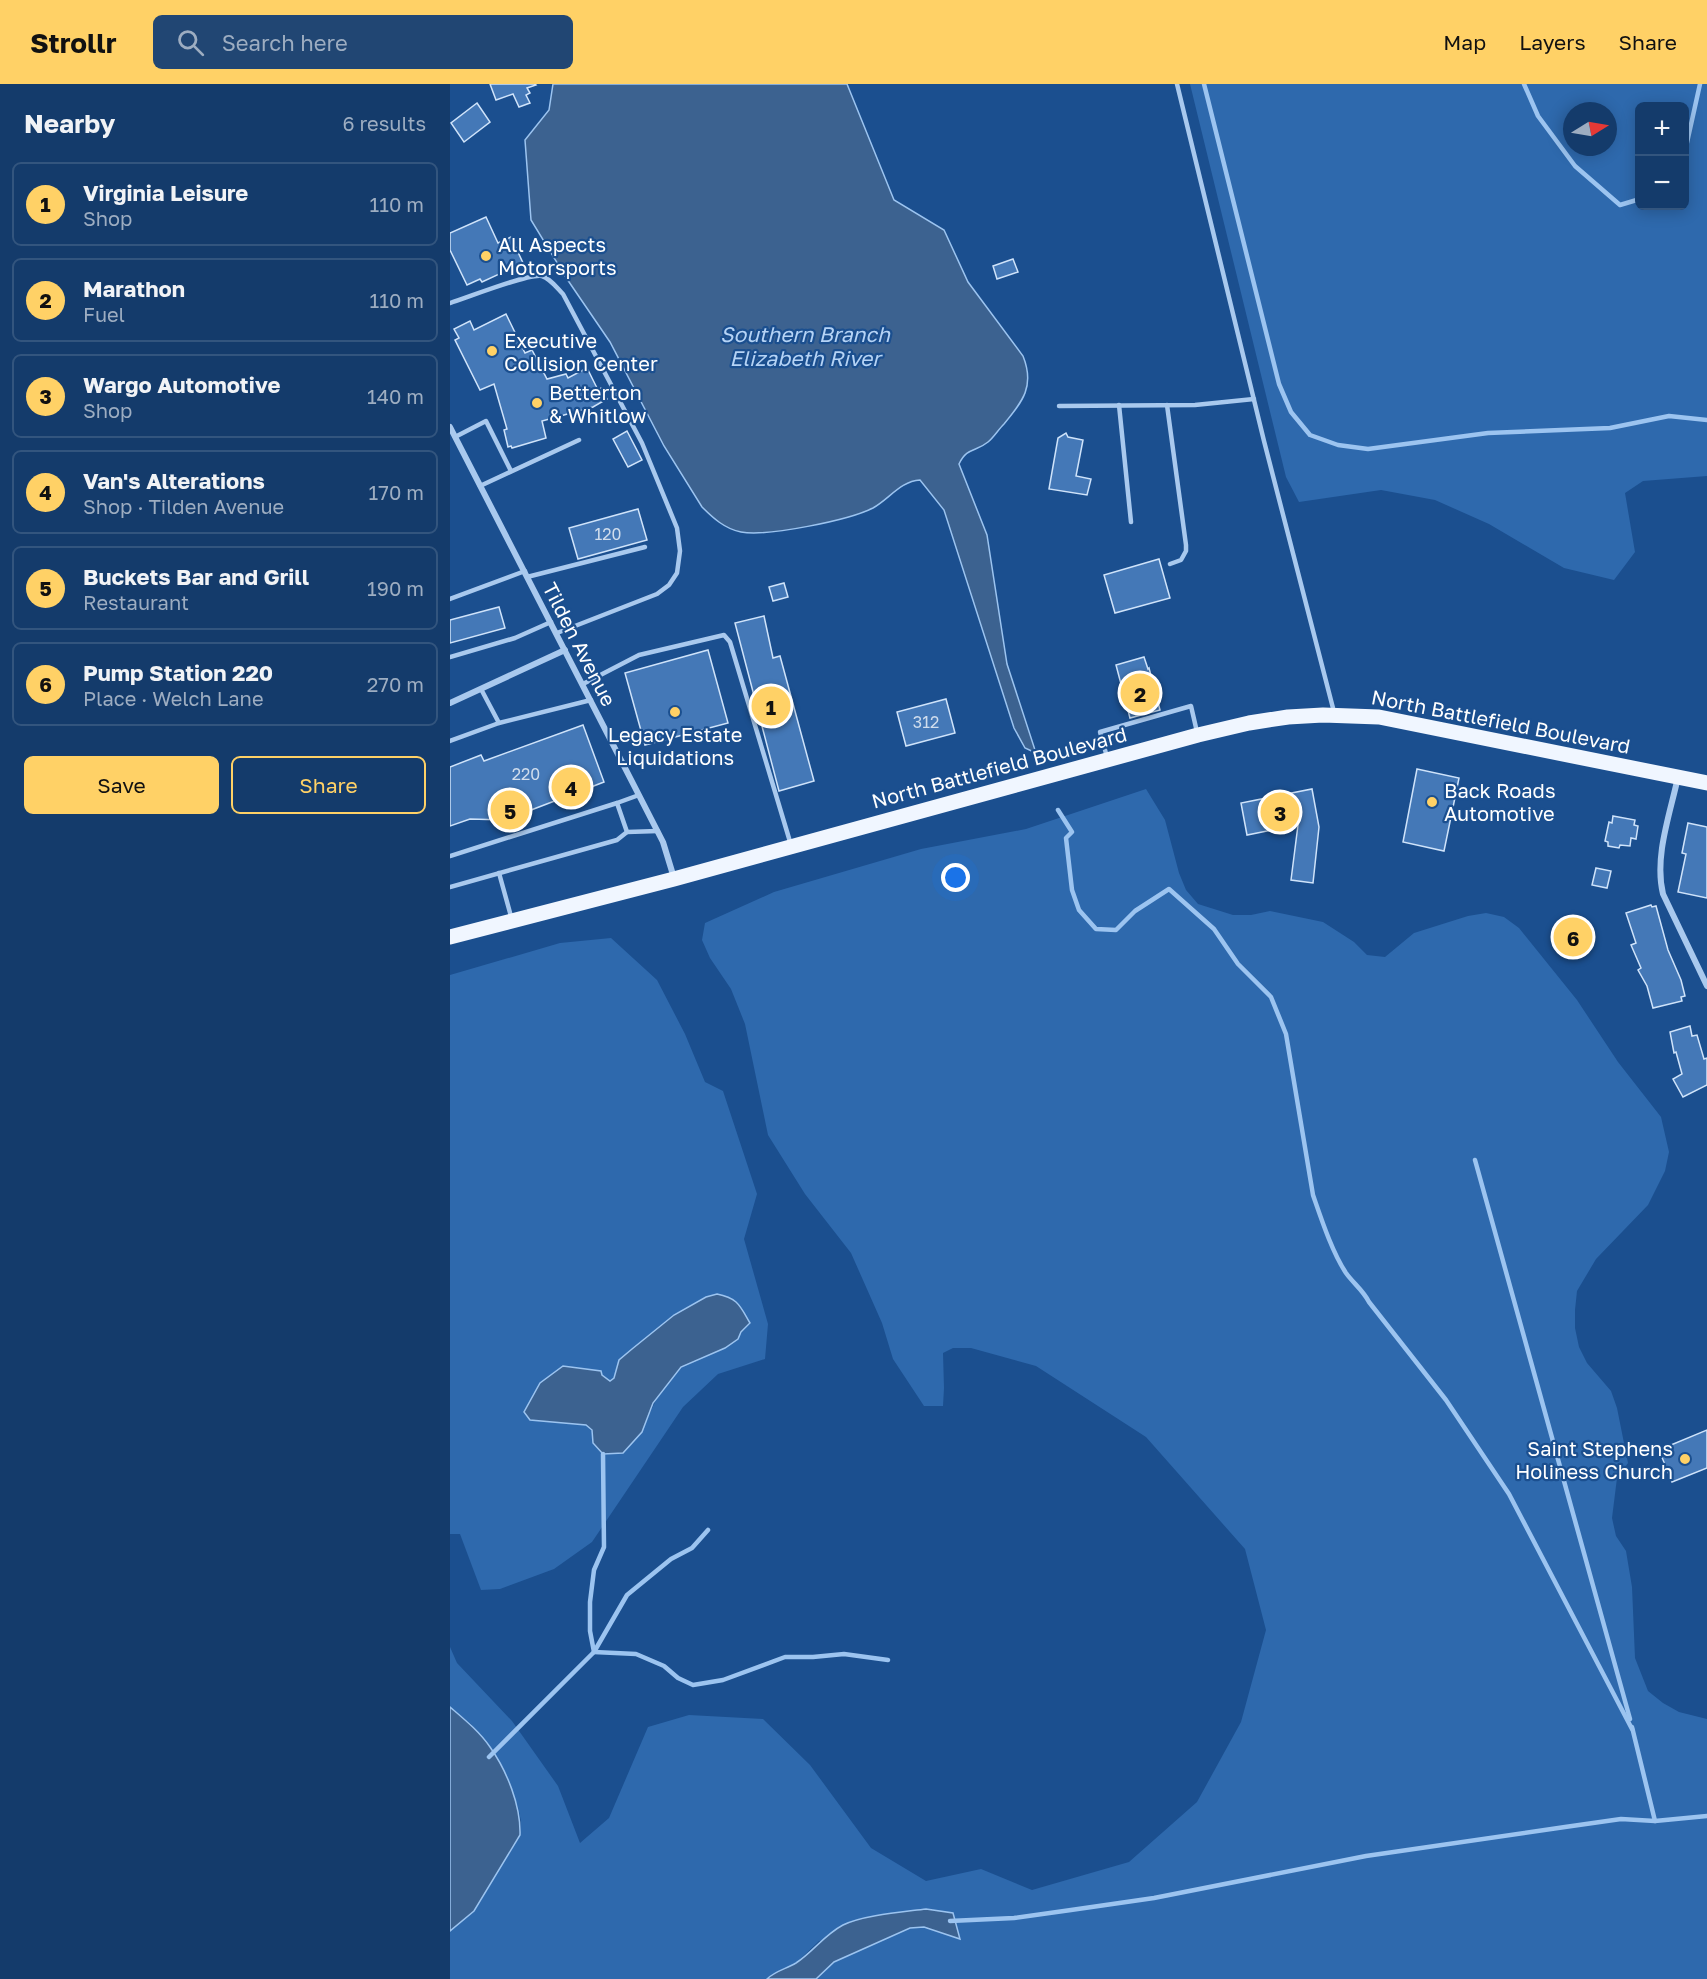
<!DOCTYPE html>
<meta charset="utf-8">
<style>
body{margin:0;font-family:"Golos Text",sans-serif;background:#214673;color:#f1f3f6}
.controls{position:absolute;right:18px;top:18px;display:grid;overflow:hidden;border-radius:9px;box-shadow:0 3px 15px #0003}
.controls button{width:54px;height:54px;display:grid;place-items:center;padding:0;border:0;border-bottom:2px solid #33557e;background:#143b6b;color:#f1f3f6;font:30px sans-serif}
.compass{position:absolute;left:1113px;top:18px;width:54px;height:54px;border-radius:50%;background:#143b6b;box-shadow:0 3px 15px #0003;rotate:79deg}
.you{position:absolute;left:506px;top:794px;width:21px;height:21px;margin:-15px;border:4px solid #fff;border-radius:50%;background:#1a73e8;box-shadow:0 0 0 9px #1a73e833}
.badge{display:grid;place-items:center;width:39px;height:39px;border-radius:50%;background:#ffd166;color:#111;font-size:20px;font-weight:700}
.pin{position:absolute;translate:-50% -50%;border:3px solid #fff;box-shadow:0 2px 6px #0006}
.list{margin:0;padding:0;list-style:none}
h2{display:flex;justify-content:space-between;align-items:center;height:78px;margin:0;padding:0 24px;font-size:26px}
h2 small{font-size:20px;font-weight:400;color:#9dadc1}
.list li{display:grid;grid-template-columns:39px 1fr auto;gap:18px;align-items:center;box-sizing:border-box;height:84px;margin:0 12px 12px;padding:0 12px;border:2px solid #33557e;border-radius:9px}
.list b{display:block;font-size:22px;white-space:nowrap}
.list p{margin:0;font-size:20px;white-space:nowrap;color:#9dadc1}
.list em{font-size:20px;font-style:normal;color:#9dadc1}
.actions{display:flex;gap:12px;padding:18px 24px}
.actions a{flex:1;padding:14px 0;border:2px solid #ffd166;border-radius:9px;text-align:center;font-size:21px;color:#ffd166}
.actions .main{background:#ffd166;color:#111}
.icon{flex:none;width:33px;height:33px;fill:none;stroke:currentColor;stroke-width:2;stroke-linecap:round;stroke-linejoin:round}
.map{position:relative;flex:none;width:1257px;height:1895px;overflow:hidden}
header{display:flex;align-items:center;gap:36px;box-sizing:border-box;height:84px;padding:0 30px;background:#ffd166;color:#111}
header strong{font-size:28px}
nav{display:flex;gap:33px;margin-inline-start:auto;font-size:21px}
.search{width:420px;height:54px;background:#214673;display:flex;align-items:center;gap:15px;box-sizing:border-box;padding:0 21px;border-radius:9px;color:#9dadc1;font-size:22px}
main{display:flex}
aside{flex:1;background:#143b6b}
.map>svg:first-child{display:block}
.green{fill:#2e69ad;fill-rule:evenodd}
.water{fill:#3c6290;stroke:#9cc4f0;stroke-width:1.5}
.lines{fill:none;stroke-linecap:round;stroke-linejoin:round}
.stream{stroke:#9cc4f0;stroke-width:4.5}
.building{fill:#4478b7;stroke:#cfe3fa;stroke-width:1.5}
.lane{stroke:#a9c9ee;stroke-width:4.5}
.street{stroke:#a9c9ee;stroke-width:6}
.primary{stroke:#f0f6ff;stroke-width:15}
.poi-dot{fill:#ffd166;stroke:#1b4f8f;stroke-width:2}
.labels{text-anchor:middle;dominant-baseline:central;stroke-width:4.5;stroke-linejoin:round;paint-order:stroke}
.number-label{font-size:16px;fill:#d0dded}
.poi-label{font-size:20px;fill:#fff;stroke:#1b4f8f;text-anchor:start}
.street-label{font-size:20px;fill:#fff;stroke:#1b4f8f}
.water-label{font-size:21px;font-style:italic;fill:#b5d3f5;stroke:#1b4f8f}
</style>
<header>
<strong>Strollr</strong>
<div class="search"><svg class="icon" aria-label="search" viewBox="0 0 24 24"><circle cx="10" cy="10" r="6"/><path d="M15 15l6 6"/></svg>Search here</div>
<nav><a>Map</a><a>Layers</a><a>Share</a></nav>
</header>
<main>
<aside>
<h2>Nearby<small>6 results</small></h2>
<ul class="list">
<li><span class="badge">1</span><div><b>Virginia Leisure</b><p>Shop</p></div><em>110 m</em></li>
<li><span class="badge">2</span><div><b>Marathon</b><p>Fuel</p></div><em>110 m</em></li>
<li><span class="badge">3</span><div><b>Wargo Automotive</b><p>Shop</p></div><em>140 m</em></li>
<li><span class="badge">4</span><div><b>Van's Alterations</b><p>Shop · Tilden Avenue</p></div><em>170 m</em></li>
<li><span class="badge">5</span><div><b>Buckets Bar and Grill</b><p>Restaurant</p></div><em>190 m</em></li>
<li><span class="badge">6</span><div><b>Pump Station 220</b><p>Place · Welch Lane</p></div><em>270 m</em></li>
</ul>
<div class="actions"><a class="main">Save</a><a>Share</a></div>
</aside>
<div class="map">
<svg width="1257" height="1895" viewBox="0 0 1257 1895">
<rect width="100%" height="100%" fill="#1b4f8f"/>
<g class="green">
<path d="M740 0H1257V392L1193 397 1175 409 1185 468 1164 496 1114 484 1039 440 985 416 931 406 849 418 836 393ZM1190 22H1234V122H1190ZM1122 27H1158V63H1122Z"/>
<path d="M696 705 715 736 729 789 736 806 748 820 783 831H801L820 827 873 838 904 858 917 871 935 873 964 849 1018 832 1036 829 1054 833 1069 844 1127 916 1168 978 1211 1033 1219 1068 1215 1087 1198 1121 1146 1175 1127 1207 1125 1226V1244L1129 1263 1137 1279 1161 1307 1167 1324 1178 1379 1167 1394 1162 1434 1166 1452 1176 1467 1182 1503 1185 1574 1198 1607 1213 1619 1229 1628 1257 1635V1895H366L384 1878 460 1844 474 1843 503 1829 369 1857 346 1879 321 1891 317 1895H0V1847L24 1827 70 1751 71 1737 68 1723 58 1699 21 1640 0 1623V1563L7 1579 62 1637 108 1702 130 1759 159 1734 198 1643 239 1631 313 1635 360 1681 421 1764 476 1797 531 1785 582 1806 679 1778 747 1718 791 1638 816 1546 795 1465 696 1353 586 1282 521 1264H503L493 1269 494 1304 493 1322H474L443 1275 432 1239 401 1169 355 1110 318 1051 295 940 281 905 260 874 252 856 255 839 324 808 471 765 576 745Z"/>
<path d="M161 854 207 896 235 950 255 998 273 1007 307 1110 294 1155 318 1240 315 1275 268 1290 233 1323 142 1458 104 1485 50 1505 31 1506 10 1450H0V891L110 859ZM267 1210 300 1240C291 1248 285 1259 273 1265 260 1272 241 1275 230 1284 211 1301 201 1325 192 1348L143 1359 142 1347 136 1341 152 1291 160 1297 164 1295 169 1276 182 1265 224 1231 256 1213Z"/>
</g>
<g class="water">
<path d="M103 0H397L444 116 494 146 518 198 573 272C585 302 573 317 554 340 548 346 544 353 538 358 526 368 517 363 509 380L537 451 557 580 586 669 575 664 564 644 494 426 470 396C451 397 439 415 423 424 399 436 317 453 291 448 275 445 263 434 252 423L214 362 160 258 117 195 81 136 75 56 99 26Z"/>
<path d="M267 1210C288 1214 290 1222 300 1239L291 1248 288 1255 275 1264 231 1283 203 1319 192 1348 173 1369 153 1370 143 1359 142 1346 136 1341 80 1336 74 1328 90 1299 113 1282 151 1287 152 1291 160 1297 164 1294 169 1276 182 1265 224 1231 256 1213Z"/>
<path d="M0 1623C14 1635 29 1647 40 1663 57 1687 71 1722 70 1751L24 1827 0 1847Z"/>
<path d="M476 1825 503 1829 510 1855 474 1843 460 1844 384 1878 366 1895H317C325 1887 336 1885 346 1879 363 1868 374 1851 393 1841 413 1831 453 1828 476 1825Z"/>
</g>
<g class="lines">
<g class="stream">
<path d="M754 0 829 300 841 328 860 351 888 361 918 365 1038 349 1160 344 1219 332 1257 336"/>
<path d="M1074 0 1088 32 1125 82 1170 121 1190 115"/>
<path d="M1234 72 1250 0"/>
<path d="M608 726 622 748 616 754 622 806 629 826 646 845 666 846 685 827 719 805 764 845 788 880 821 913 836 950 863 1111C871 1134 882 1168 896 1189 903 1199 913 1206 919 1218L996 1316 1059 1410 1182 1645"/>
<path d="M1025 1076 1180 1635"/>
<path d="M144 1568 186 1570 214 1582 228 1594 243 1601 273 1596 335 1573H363L394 1570 438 1576"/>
<path d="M144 1568 140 1547V1518L144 1486 154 1463 153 1370"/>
<path d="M1182 1643 1205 1737"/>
<path d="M39 1673 144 1568 177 1511 221 1475 242 1464 258 1446"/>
<path d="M500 1837 564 1834 621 1826 704 1814 916 1772 1115 1743 1171 1735 1205 1737 1257 1732"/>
</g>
</g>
<g class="building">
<path d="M40 0H85L86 1 77 4 80 9 76 11 80 19 69 23 63 10 46 16Z"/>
<path d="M27 19 40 38 14 58 1 39Z"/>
<path d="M36 133 48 159 61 153 73 179 32 198 30 195 17 201 0 166V149Z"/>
<path d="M563 175 568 188 547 195 543 182Z"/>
<path d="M56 230 75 269 82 266 97 295 116 290 118 294 133 286 134 288 138 286 148 306 151 304 157 315 143 323 92 337 96 354 62 364 61 362 58 363 54 346 57 345 44 300 30 306 5 256 9 254 4 245 20 237 24 246Z"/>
<path d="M177 347 192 376 178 383 163 355Z"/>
<path d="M616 349 618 353 633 356 626 392 641 395 637 411 599 405 608 354Z"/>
<path d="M188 425 197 456 128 475 119 444Z"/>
<path d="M709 475 720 514 665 529 654 491Z"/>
<path d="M334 499 338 513 323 517 319 503Z"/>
<path d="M49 523 55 544 0 559V536Z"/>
<path d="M314 532 323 574 330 572 364 697 329 707 285 539Z"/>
<path d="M258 566 278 639 195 661 175 589Z"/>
<path d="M694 573 698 585 699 584 710 626 680 634 666 581Z"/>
<path d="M496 615 505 649 456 662 447 628Z"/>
<path d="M133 641 154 698 55 736 20 735 0 742V683L31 671 34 677Z"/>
<path d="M967 685 1009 694 994 767 953 758Z"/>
<path d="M862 705 869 743 863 799 841 796 848 741 797 751 791 719Z"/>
<path d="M1163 732 1185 736 1184 741 1188 742 1186 755 1181 754 1180 762 1170 761 1169 764 1158 762V758L1155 757 1159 738 1162 739Z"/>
<path d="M1238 739 1257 743V814L1228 808 1236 770 1232 769Z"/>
<path d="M1146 784 1161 787 1157 804 1142 801Z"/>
<path d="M1201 821 1202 823 1206 822 1218 866 1231 896 1235 912 1231 913 1232 917 1203 924 1197 902 1188 886 1191 884 1181 861 1186 859 1176 829Z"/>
<path d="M1240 942 1242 952 1247 951 1254 975 1257 974V1001L1233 1013 1223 995 1232 990 1226 968 1224 969 1220 948Z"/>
<path d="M1257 1346V1384L1222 1398 1209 1366Z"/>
</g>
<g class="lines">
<g class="lane">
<path d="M727 0 814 357 884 628"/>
<path d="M0 219C17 214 78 189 92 192 101 195 107 204 113 210L192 359 227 444 230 467 227 489 219 501 207 510 107 549"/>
<path d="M669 321 681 438"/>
<path d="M717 321 736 461V467L731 476 720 480"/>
<path d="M609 322 745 321 804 315"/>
<path d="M5 353 36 337 61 387"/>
<path d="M30 402 129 356"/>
<path d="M77 493 195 463"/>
<path d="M0 515 75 487"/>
<path d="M0 573 65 554 101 538"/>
<path d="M133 600 189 571 274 551 280 558 341 761"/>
<path d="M31 605 49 639 141 616"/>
<path d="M0 657 49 639"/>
<path d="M657 673 650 648 741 622 747 648"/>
<path d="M177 748 208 747"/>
<path d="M0 772 167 719 189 711"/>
<path d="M49 789 62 836"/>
<path d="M0 803 167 756 177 748 167 719"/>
</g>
<g class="street">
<path d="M0 343 213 758 224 794"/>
<path d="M0 619 115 566"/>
<path d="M1228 693C1220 730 1204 773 1213 810L1257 902"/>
</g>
<path class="primary" d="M0 853 224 795 748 651 799 639 838 633 873 631 929 633 1257 699"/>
</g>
<g class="poi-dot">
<circle cx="36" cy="172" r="6"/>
<circle cx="42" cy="267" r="6"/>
<circle cx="87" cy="319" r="6"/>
<circle cx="225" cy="628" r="6"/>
<circle cx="982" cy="718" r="6"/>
<circle cx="1235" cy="1375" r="6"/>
</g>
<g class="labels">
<g class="number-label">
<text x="158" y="450">120</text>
<text x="476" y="638">312</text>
<text x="76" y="690">220</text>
</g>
<g class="poi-label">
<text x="48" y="160">All Aspects<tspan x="48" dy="23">Motorsports</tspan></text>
<text x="54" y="256">Executive<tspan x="54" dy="23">Collision Center</tspan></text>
<text x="99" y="308">Betterton<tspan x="99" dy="23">&amp; Whitlow</tspan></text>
<text x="225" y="650" text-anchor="middle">Legacy Estate<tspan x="225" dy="23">Liquidations</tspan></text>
<text x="994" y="706">Back Roads<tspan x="994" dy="23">Automotive</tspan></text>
<text x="1223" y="1364" text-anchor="end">Saint Stephens<tspan x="1223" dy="23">Holiness Church</tspan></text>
</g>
<g class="street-label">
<text transform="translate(130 560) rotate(63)">Tilden Avenue</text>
<text transform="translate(1051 637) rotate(11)">North Battlefield Boulevard</text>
<text transform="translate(549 683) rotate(-15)">North Battlefield Boulevard</text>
</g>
<g class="water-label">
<text x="355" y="250">Southern Branch<tspan x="355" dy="24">Elizabeth River</tspan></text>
</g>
</g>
</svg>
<div class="controls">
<button>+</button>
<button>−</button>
</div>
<svg class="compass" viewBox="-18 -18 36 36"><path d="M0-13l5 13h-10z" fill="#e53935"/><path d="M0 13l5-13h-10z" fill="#9dadc1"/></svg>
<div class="you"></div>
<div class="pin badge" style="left:321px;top:622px">1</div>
<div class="pin badge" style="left:690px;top:609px">2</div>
<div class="pin badge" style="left:830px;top:728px">3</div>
<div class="pin badge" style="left:121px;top:703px">4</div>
<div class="pin badge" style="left:60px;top:726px">5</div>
<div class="pin badge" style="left:1123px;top:853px">6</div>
</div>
</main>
